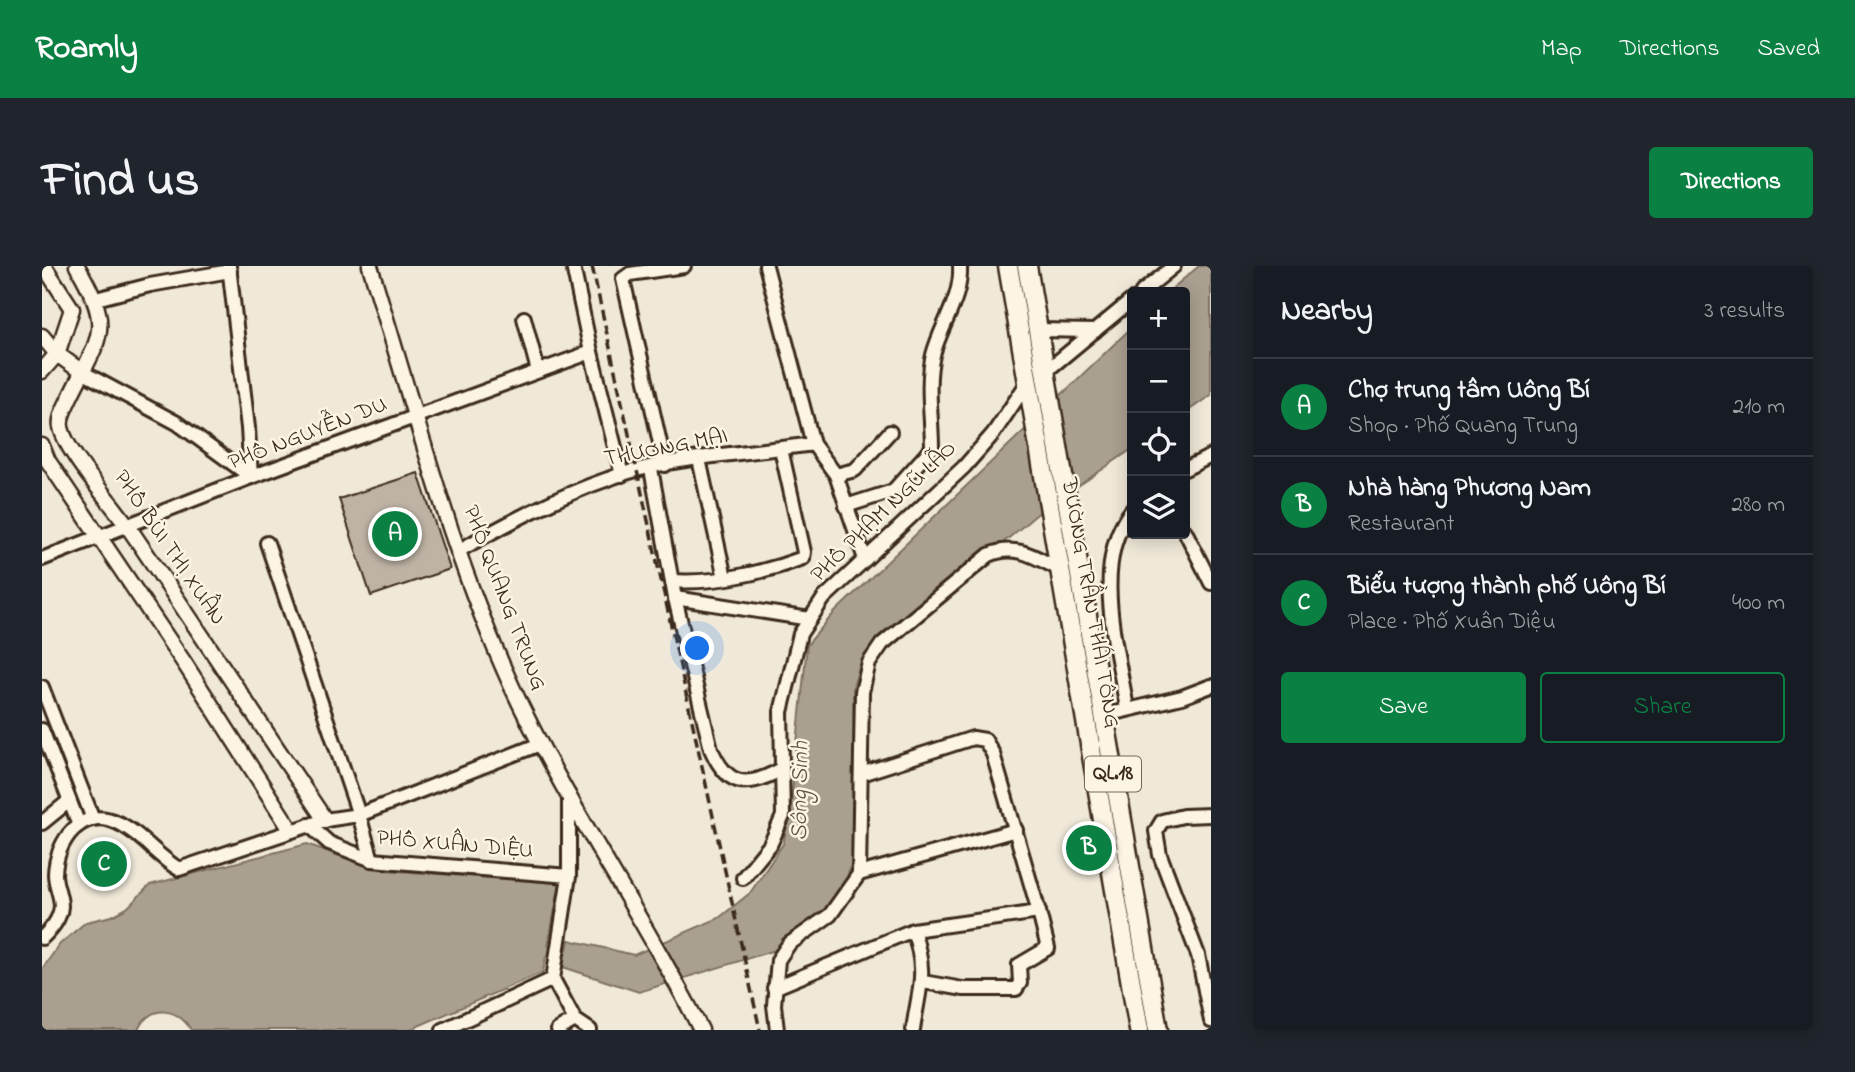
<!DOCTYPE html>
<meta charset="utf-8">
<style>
body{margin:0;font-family:"Indie Flower",sans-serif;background:#20242c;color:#f1f3f6}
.controls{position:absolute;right:21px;top:21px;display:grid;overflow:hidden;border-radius:7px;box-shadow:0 4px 18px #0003}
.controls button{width:63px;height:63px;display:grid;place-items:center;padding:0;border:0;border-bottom:2px solid #363941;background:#171b24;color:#f1f3f6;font:35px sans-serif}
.you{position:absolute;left:656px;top:383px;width:24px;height:24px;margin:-18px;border:5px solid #fff;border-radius:50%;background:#1a73e8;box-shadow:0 0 0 10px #1a73e833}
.badge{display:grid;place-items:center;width:46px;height:46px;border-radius:50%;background:#0b8043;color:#fff;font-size:23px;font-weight:700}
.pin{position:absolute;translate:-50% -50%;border:4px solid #fff;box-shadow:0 2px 7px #0006}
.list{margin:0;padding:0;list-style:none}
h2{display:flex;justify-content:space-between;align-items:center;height:91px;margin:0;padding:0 28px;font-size:30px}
h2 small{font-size:23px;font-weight:400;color:#9ea1a6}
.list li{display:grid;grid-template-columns:46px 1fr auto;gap:21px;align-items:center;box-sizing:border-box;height:98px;padding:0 28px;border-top:2px solid #363941}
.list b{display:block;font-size:26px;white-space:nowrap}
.list p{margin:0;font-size:23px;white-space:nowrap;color:#9ea1a6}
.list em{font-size:23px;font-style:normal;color:#9ea1a6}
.actions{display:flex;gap:14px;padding:21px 28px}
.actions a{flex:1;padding:16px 0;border:2px solid #0b8043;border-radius:7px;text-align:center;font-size:24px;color:#0b8043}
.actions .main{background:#0b8043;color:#fff}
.icon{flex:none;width:38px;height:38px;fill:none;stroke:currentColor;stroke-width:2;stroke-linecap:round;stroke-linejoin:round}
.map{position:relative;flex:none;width:1169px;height:764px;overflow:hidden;border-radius:7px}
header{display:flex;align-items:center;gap:42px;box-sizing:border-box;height:98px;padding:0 35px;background:#0b8043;color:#fff}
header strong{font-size:33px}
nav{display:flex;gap:38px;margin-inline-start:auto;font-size:24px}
.intro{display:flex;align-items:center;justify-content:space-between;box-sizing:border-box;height:168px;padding:0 42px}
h1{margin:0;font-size:49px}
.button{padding:18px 32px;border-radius:7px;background:#0b8043;color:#fff;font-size:24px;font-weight:700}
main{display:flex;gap:42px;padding:0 42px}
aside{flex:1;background:#171b24;border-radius:7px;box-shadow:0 4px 18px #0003}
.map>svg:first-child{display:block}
.water{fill:#aaa091;stroke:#7e7163;stroke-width:2}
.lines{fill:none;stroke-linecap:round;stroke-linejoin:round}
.canal{stroke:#aaa091;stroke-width:10}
.building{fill:#beb3a4;stroke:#3b2a1e;stroke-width:2}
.minor-casing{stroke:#3b2a1e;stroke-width:18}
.major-casing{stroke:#3b2a1e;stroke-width:19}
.highway-casing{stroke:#3b2a1e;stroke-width:23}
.minor{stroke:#fcf5e5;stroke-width:12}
.major{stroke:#fcf5e5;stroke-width:14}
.highway{stroke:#fcf5e5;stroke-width:18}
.rail{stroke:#3b2a1e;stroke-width:3.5;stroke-dasharray:10 5;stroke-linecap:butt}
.labels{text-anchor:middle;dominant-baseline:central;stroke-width:5;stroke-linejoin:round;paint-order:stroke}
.shield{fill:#fcf5e5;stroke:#75675a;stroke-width:2}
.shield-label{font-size:21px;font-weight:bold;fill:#3b2a1e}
.street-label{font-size:23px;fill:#3b2a1e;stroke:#fcf5e5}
.water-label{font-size:24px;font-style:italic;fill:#625346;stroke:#fcf5e5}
</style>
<header>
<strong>Roamly</strong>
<nav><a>Map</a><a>Directions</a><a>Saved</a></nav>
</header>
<div class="intro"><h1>Find us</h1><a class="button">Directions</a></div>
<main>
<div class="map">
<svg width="1169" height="764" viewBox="0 0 1169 764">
<rect width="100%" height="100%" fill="#f0e9d9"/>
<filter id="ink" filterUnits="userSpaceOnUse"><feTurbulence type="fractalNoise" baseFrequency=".0143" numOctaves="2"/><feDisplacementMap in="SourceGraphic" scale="14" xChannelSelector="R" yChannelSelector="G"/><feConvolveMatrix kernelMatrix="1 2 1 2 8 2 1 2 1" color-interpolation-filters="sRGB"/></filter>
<g filter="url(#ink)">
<g class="water">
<path d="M1157 0H1169V129L1143 147V26H1126Z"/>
<path d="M1090 61V183L994 249 818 398 811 421 813 586 804 614 782 647 733 684 597 726 521 701 527 674 592 689 677 652 708 627 741 578 748 546 765 379 792 347Z"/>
<path d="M265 578 328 601 343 604 518 617 501 706 367 764H149C136 741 107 738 96 764H0V703L18 678 44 656 70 650 85 642 108 619Z"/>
</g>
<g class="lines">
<path class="canal" d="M505 685 536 693"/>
</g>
<path class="building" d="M376 207 408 303 329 330 297 233Z"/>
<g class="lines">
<g class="minor-casing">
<g id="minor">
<path d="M187 0 206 162 209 211"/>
<path d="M531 0 549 86 580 209"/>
<path d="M724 0 771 178 794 209 823 293"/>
<path d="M1100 26 1132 0"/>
<path d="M54 33 108 19 188 5"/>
<path d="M482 52 496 105"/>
<path d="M996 64 1053 65"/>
<path d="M40 106 135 157 209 211"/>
<path d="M1003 106 1090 34"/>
<path d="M657 193 683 312"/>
<path d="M623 199 581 13 588 8 642 0"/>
<path d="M609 203 633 332 669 483C685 520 703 523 738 504"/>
<path d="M1143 203 1169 190"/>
<path d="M794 209 813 204 848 166"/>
<path d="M804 240 851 225 890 182C890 152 884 118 891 89 899 58 920 33 918 0"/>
<path d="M1143 265 1169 317"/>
<path d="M225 277 317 549 498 478"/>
<path d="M416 285C464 258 514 231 566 213 624 191 709 187 771 178"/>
<path d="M0 293 209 211 549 86"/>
<path d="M630 315C672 318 721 307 761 292L762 286 739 183"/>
<path d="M633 332 768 353"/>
<path d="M0 421 51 553"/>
<path d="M1085 443C1076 384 1048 295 1090 244"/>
<path d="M1060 450 1140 431 1169 420"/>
<path d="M0 464 37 559"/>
<path d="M1169 549 1141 550 1120 555 1114 565 1118 589 1156 689 1169 755"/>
<path d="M0 557 27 535"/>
<path d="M267 559 287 577 330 594 527 610"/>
<path d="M817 608 974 564"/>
<path d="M701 612 728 579 741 550 739 446 758 368 782 332 922 201 951 168 986 116"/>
<path d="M0 672C9 663 18 654 19 640 19 629 13 619 13 608 14 575 40 539 76 557 99 567 115 591 137 603L283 554 317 549 330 594"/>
<path d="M511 713 527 610V529"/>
<path d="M511 713 533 754 548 764"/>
<path d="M881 716 921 723H974L978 717 977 699 1006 682 997 646"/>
<path d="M732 722 871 664 997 646 951 488 943 474 931 472 819 508"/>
<path d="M401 764 511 713"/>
<path d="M516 764 533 754"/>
<path d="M735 764 732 739 736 694 747 678 788 649 817 608 820 426 827 397 840 378 947 289C973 277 993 291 1017 303"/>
<path d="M871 764C877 720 886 710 871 664"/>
</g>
</g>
<g class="major-casing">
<g id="major">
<path d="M35 0C73 65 57 70 28 131 24 140 17 151 19 161 24 187 71 238 87 262 153 359 218 457 283 554"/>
<path d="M328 0C372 141 408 286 470 421 525 539 600 648 659 764"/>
<path d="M0 70 15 88 40 106"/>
<path d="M0 105 15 88 30 43 2 0"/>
<path d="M0 180 6 195 143 398 249 564"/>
</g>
</g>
<g class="highway-casing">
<g id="highway">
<path d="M966 0 1097 764"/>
<path d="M985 0 1116 764"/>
</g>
</g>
<use href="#minor" class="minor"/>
<use href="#major" class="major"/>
<use href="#highway" class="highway"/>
<path class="rail" d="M550 0 718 764"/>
</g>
</g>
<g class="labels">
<rect class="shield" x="1043" y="490.5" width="56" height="35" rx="5"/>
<g class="shield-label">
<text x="1071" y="508">QL.18</text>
</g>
<g class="street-label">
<text transform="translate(266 168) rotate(-21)">PHỐ NGUYỄN DU</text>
<text transform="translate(624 182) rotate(-11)">THƯƠNG MẠI</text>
<text transform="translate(842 246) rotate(-44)">PHỐ PHẠM NGŨ LÃO</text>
<text transform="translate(127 282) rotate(56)">PHỐ BÙI THỊ XUÂN</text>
<text transform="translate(462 332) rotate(69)">PHỐ QUANG TRUNG</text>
<text transform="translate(1048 337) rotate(80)">ĐƯỜNG TRẦN THÁI TÔNG</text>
<text transform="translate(413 579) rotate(5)">PHỐ XUÂN DIỆU</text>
</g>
<g class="water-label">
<text transform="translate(759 525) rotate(-89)">Sông Sinh</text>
</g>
</g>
</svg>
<div class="controls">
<button>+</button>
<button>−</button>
<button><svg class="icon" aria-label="locate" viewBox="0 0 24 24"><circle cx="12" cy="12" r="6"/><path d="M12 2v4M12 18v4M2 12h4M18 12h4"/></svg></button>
<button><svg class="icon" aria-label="layers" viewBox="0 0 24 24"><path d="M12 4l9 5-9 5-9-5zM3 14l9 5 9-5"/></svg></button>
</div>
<div class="you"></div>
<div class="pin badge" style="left:353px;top:268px">A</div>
<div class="pin badge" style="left:1047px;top:582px">B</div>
<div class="pin badge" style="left:62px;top:598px">C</div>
</div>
<aside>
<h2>Nearby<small>3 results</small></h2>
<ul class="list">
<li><span class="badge">A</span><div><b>Chợ trung tâm Uông Bí</b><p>Shop · Phố Quang Trung</p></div><em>210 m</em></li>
<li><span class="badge">B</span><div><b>Nhà hàng Phương Nam</b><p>Restaurant</p></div><em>280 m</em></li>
<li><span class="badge">C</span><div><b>Biểu tượng thành phố Uông Bí</b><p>Place · Phố Xuân Diệu</p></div><em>400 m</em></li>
</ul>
<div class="actions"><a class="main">Save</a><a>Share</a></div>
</aside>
</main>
